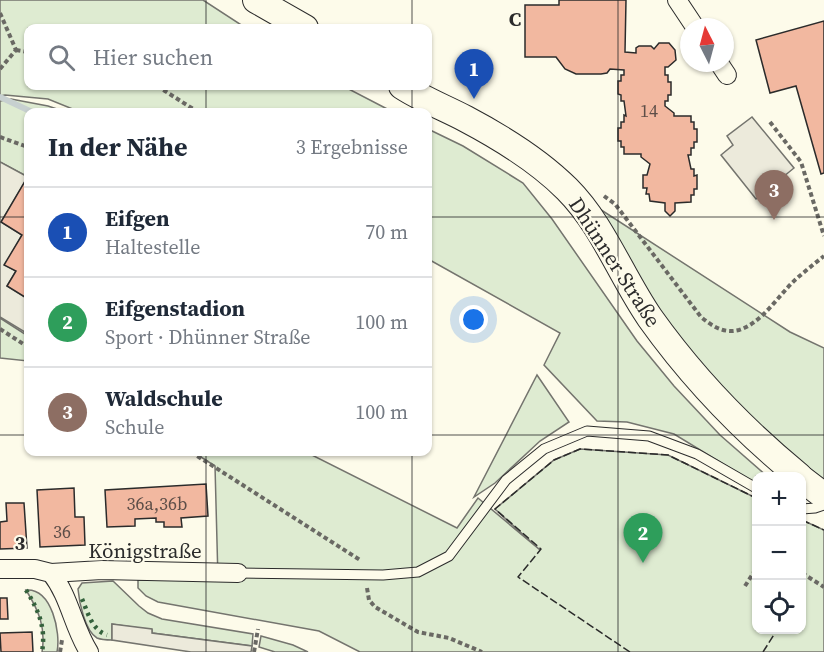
<!DOCTYPE html>
<html lang="de">
<meta charset="utf-8">
<style>
body{margin:0;font-family:"Source Serif 4",serif;background:#f6f6f7;color:#1f2937}
.controls{position:absolute;right:18px;bottom:18px;display:grid;overflow:hidden;border-radius:12px;box-shadow:0 2px 4px #0004}
.controls button{width:54px;height:54px;display:grid;place-items:center;padding:0;border:0;border-bottom:2px solid #e0e1e3;background:#fff;color:#1f2937;font:30px sans-serif}
.compass{position:absolute;left:680px;top:18px;width:54px;height:54px;border-radius:50%;background:#fff;box-shadow:0 2px 4px #0004;rotate:354deg}
.you{position:absolute;left:474px;top:320px;width:21px;height:21px;margin:-15px;border:4px solid #fff;border-radius:50%;background:#1a73e8;box-shadow:0 0 0 9px #1a73e833}
.badge{display:grid;place-items:center;width:39px;height:39px;border-radius:50%;background:#db2777;color:#fff;font-size:20px;font-weight:700}
.pin{position:absolute;translate:-50% -50px;filter:drop-shadow(0 2px 3px #0008)}
.pin::after{content:'';position:absolute;top:32px;width:21px;height:18px;background:inherit;clip-path:polygon(0 0,100% 0,50% 100%)}
.list{margin:0;padding:0;list-style:none}
h2{display:flex;justify-content:space-between;align-items:center;height:78px;margin:0;padding:0 24px;font-size:26px}
h2 small{font-size:20px;font-weight:400;color:#747a83}
.list li{display:grid;grid-template-columns:39px 1fr auto;gap:18px;align-items:center;box-sizing:border-box;height:90px;padding:0 24px;border-top:2px solid #e0e1e3}
.list b{display:block;font-size:22px;white-space:nowrap}
.list p{margin:0;font-size:20px;white-space:nowrap;color:#747a83}
.list em{font-size:20px;font-style:normal;color:#747a83}
.icon{flex:none;width:33px;height:33px;fill:none;stroke:currentColor;stroke-width:2;stroke-linecap:round;stroke-linejoin:round}
.map{position:relative;flex:none;width:824px;height:652px;overflow:hidden}
.search{position:absolute;background:#fff;box-shadow:0 2px 4px #0004;left:24px;top:24px;width:408px;height:66px;display:flex;align-items:center;gap:15px;box-sizing:border-box;padding:0 21px;border-radius:12px;color:#747a83;font-size:22px}
.panel{position:absolute;background:#fff;box-shadow:0 2px 4px #0004;left:24px;top:108px;width:408px;height:348px;border-radius:12px}
.map>svg:first-child{display:block}
.green{fill:#deebd1;stroke:#74746e;stroke-width:1.5}
.parking{fill:#eceadb;stroke:#74746e;stroke-width:1.5}
.lines{fill:none;stroke-linecap:round;stroke-linejoin:round}
.stream{stroke:#c7d0d0;stroke-width:6}
.building{fill:#f2b8a0;stroke:#2b2b2b;stroke-width:1.5}
.lane-casing{stroke:#2b2b2b;stroke-width:11}
.street-casing{stroke:#2b2b2b;stroke-width:20}
.secondary-casing{stroke:#2b2b2b;stroke-width:28}
.path{stroke:#6a6964;stroke-width:4;stroke-dasharray:4.5 3;stroke-linecap:butt}
.lane{stroke:#fdfbea;stroke-width:9}
.street{stroke:#fdfbea;stroke-width:18}
.secondary{stroke:#fdfbea;stroke-width:26}
.hedge{stroke:#34623c;stroke-width:4.5;stroke-dasharray:3 4.5;stroke-linecap:butt}
.fence{stroke:#2b2b2b;stroke-width:1.5;stroke-dasharray:8 3;stroke-linecap:butt}
.grid{fill:none;stroke:#2b2b2b;stroke-width:1.5;stroke-opacity:0.55}
.labels{text-anchor:middle;dominant-baseline:central;stroke-width:4.5;stroke-linejoin:round;paint-order:stroke}
.number-label{font-size:18px;fill:#5d4e48}
.street-label{font-size:21px;fill:#2b2b2b;stroke:#fdfbea}
.grid-label{font-size:20px;text-anchor:middle;font-weight:bold;fill:#2b2b2b;stroke:#fdfbea;stroke-width:4.5;stroke-linejoin:round;paint-order:stroke}
</style>
<div class="map">
<svg width="824" height="652" viewBox="0 0 824 652">
<rect width="100%" height="100%" fill="#fdfbea"/>
<g class="green">
<path d="M0 0H203L246 28H28V86H343L393 112H80L48 99 5 95 0 96Z"/>
<path d="M11 99 48 106 66 112H28V177L0 162V101Z"/>
<path d="M428 129 463 146 523 183 552 219 637 341 674 386 720 435 767 476H756V484L674 434 627 422 597 421 544 365 560 333 428 259Z"/>
<path d="M592 204 790 332 824 348V480C766 435 713 383 669 324 641 286 617 244 592 204Z"/>
<path d="M0 318 28 336V361L0 358Z"/>
<path d="M537 375 569 422 540 441 495 483 474 497Z"/>
<path d="M580 449 668 455 756 498V630H802V520L824 530V652H360L319 631 158 602 146 596 138 588V580H218L215 466 193 452H306L457 528 478 498 540 550 495 509 554 460Z"/>
<path d="M113 581 139 606 148 613 162 619 253 634 252 646 152 633V630L112 624V640C107 640 102 640 97 638 85 631 79 602 78 589L82 583Z"/>
<path d="M26 590C52 588 61 633 57 652H42C46 628 39 611 26 590Z"/>
<path d="M261 636 293 645 308 652H275L259 647Z"/>
</g>
<g class="parking">
<path d="M752 117 794 168 756 199 721 155 733 145 727 136Z"/>
<path d="M0 162 28 177 1 222 22 235 5 265 16 271 7 286 28 299V334L0 317Z"/>
<path d="M112 624 152 629V633L252 646 251 652H191L112 640Z"/>
</g>
<g class="lines">
<path class="stream" d="M0 97 32 112"/>
</g>
<g class="building">
<path d="M559 0H626L625 52 636 53V48L639 46H651L654 49 659 43H669L675 50 676 60 668 67H665V75H668V82H671V95H668V101H665V106L674 113V116H691V122H694V129H697V142H694V148H691V155H688L691 169H694V176L697 175V189H694V195H691V202L675 203V211L670 216 665 211V203L650 201 649 194H646L647 188H643V175H647L650 164 641 157V154H624V147H621V141H618V128H621V122H624V115L626 116 624 101H621V95L618 94V81H621V75H624V70L610 69 607 73 601 74H576L565 69 556 57H525V5H559Z"/>
<path d="M824 21V173L821 174 796 86 770 93 756 40Z"/>
<path d="M28 176V299L7 286 16 271 4 265 22 235 1 222Z"/>
<path d="M206 484 208 516 181 518 182 527H164V522H156V518L135 519V526L107 527 105 490Z"/>
<path d="M74 488 75 517H84L85 545 40 547 37 490Z"/>
<path d="M6 503H24L27 548 0 549V522L7 521Z"/>
<path d="M0 598H7L8 619H0Z"/>
<path d="M32 632 33 652H1L0 633Z"/>
</g>
<g class="lines">
<g class="lane-casing">
<g id="lane">
<path d="M802 509 815 508 824 505"/>
<path d="M238 573 383 575 418 572 449 556 506 480 544 449 587 431 649 436 697 454 756 488"/>
</g>
</g>
<g class="street-casing">
<g id="street">
<path d="M677 0 695 27"/>
<path d="M719 63 727 75"/>
<path d="M0 569H35L51 573C70 597 73 627 89 652"/>
<path d="M51 573 102 570 238 573"/>
</g>
</g>
<g class="secondary-casing">
<g id="secondary">
<path d="M256 0 305 28"/>
<path d="M402 86C422 99 445 108 466 119 502 138 538 160 567 189 603 225 621 276 650 318 692 377 743 430 799 476"/>
<path d="M802 479 824 496"/>
</g>
</g>
<g class="path">
<path d="M0 13 16 50"/>
<path d="M16 50 28 52"/>
<path d="M0 69 16 50"/>
<path d="M157 86 198 112"/>
<path d="M770 122 801 162 824 236"/>
<path d="M0 137 28 147"/>
<path d="M604 196 615 204 701 317C712 326 724 334 739 330 762 323 778 296 795 280 804 272 814 264 824 256"/>
<path d="M0 329 28 347"/>
<path d="M191 452 360 560"/>
<path d="M802 573 824 587"/>
<path d="M745 586 756 569"/>
<path d="M367 588 369 600 375 607 418 632 449 638 482 652"/>
<path d="M60 652 62 640"/>
<path d="M254 652 258 629"/>
</g>
<use href="#lane" class="lane"/>
<use href="#street" class="street"/>
<use href="#secondary" class="secondary"/>
<g class="hedge">
<path d="M26 590C39 611 46 628 42 652"/>
<path d="M82 599C88 613 92 630 107 635"/>
</g>
<g class="fence">
<path d="M802 520 824 530"/>
<path d="M630 652 518 577 541 549 495 509 554 460 580 449 668 455 756 498"/>
<path d="M763 652 777 630"/>
</g>
</g>
<path class="grid" d="M206 0V28M412 0V28M618 0V652M206 86V112M412 86V112M0 217H28M428 217H824M0 435H28M428 435H824M206 452V652M412 452V652"/>
<g class="labels">
<g class="number-label">
<text x="649" y="110">14</text>
<text x="157" y="503">36a,36b</text>
<text x="62" y="531">36</text>
</g>
<g class="street-label">
<text transform="translate(615 262) rotate(57)">Dhünner Straße</text>
<text x="145" y="550">Königstraße</text>
</g>
</g>
<g class="grid-label">
<text x="515" y="26">C</text>
<text x="20" y="550">3</text>
</g>
</svg>
<div class="controls">
<button>+</button>
<button>−</button>
<button><svg class="icon" aria-label="locate" viewBox="0 0 24 24"><circle cx="12" cy="12" r="6"/><path d="M12 2v4M12 18v4M2 12h4M18 12h4"/></svg></button>
</div>
<svg class="compass" viewBox="-18 -18 36 36"><path d="M0-13l5 13h-10z" fill="#e53935"/><path d="M0 13l5-13h-10z" fill="#747a83"/></svg>
<div class="you"></div>
<div class="pin badge" style="left:474px;top:99px;background:#1a4fb4">1</div>
<div class="pin badge" style="left:643px;top:563px;background:#2e9e5b">2</div>
<div class="pin badge" style="left:774px;top:220px;background:#8d6e63">3</div>
<div class="search"><svg class="icon" aria-label="search" viewBox="0 0 24 24"><circle cx="10" cy="10" r="6"/><path d="M15 15l6 6"/></svg>Hier suchen</div>
<section class="panel">
<h2>In der Nähe<small>3 Ergebnisse</small></h2>
<ul class="list">
<li><span class="badge" style="background:#1a4fb4">1</span><div><b>Eifgen</b><p>Haltestelle</p></div><em>70 m</em></li>
<li><span class="badge" style="background:#2e9e5b">2</span><div><b>Eifgenstadion</b><p>Sport · Dhünner Straße</p></div><em>100 m</em></li>
<li><span class="badge" style="background:#8d6e63">3</span><div><b>Waldschule</b><p>Schule</p></div><em>100 m</em></li>
</ul>
</section>
</div>
